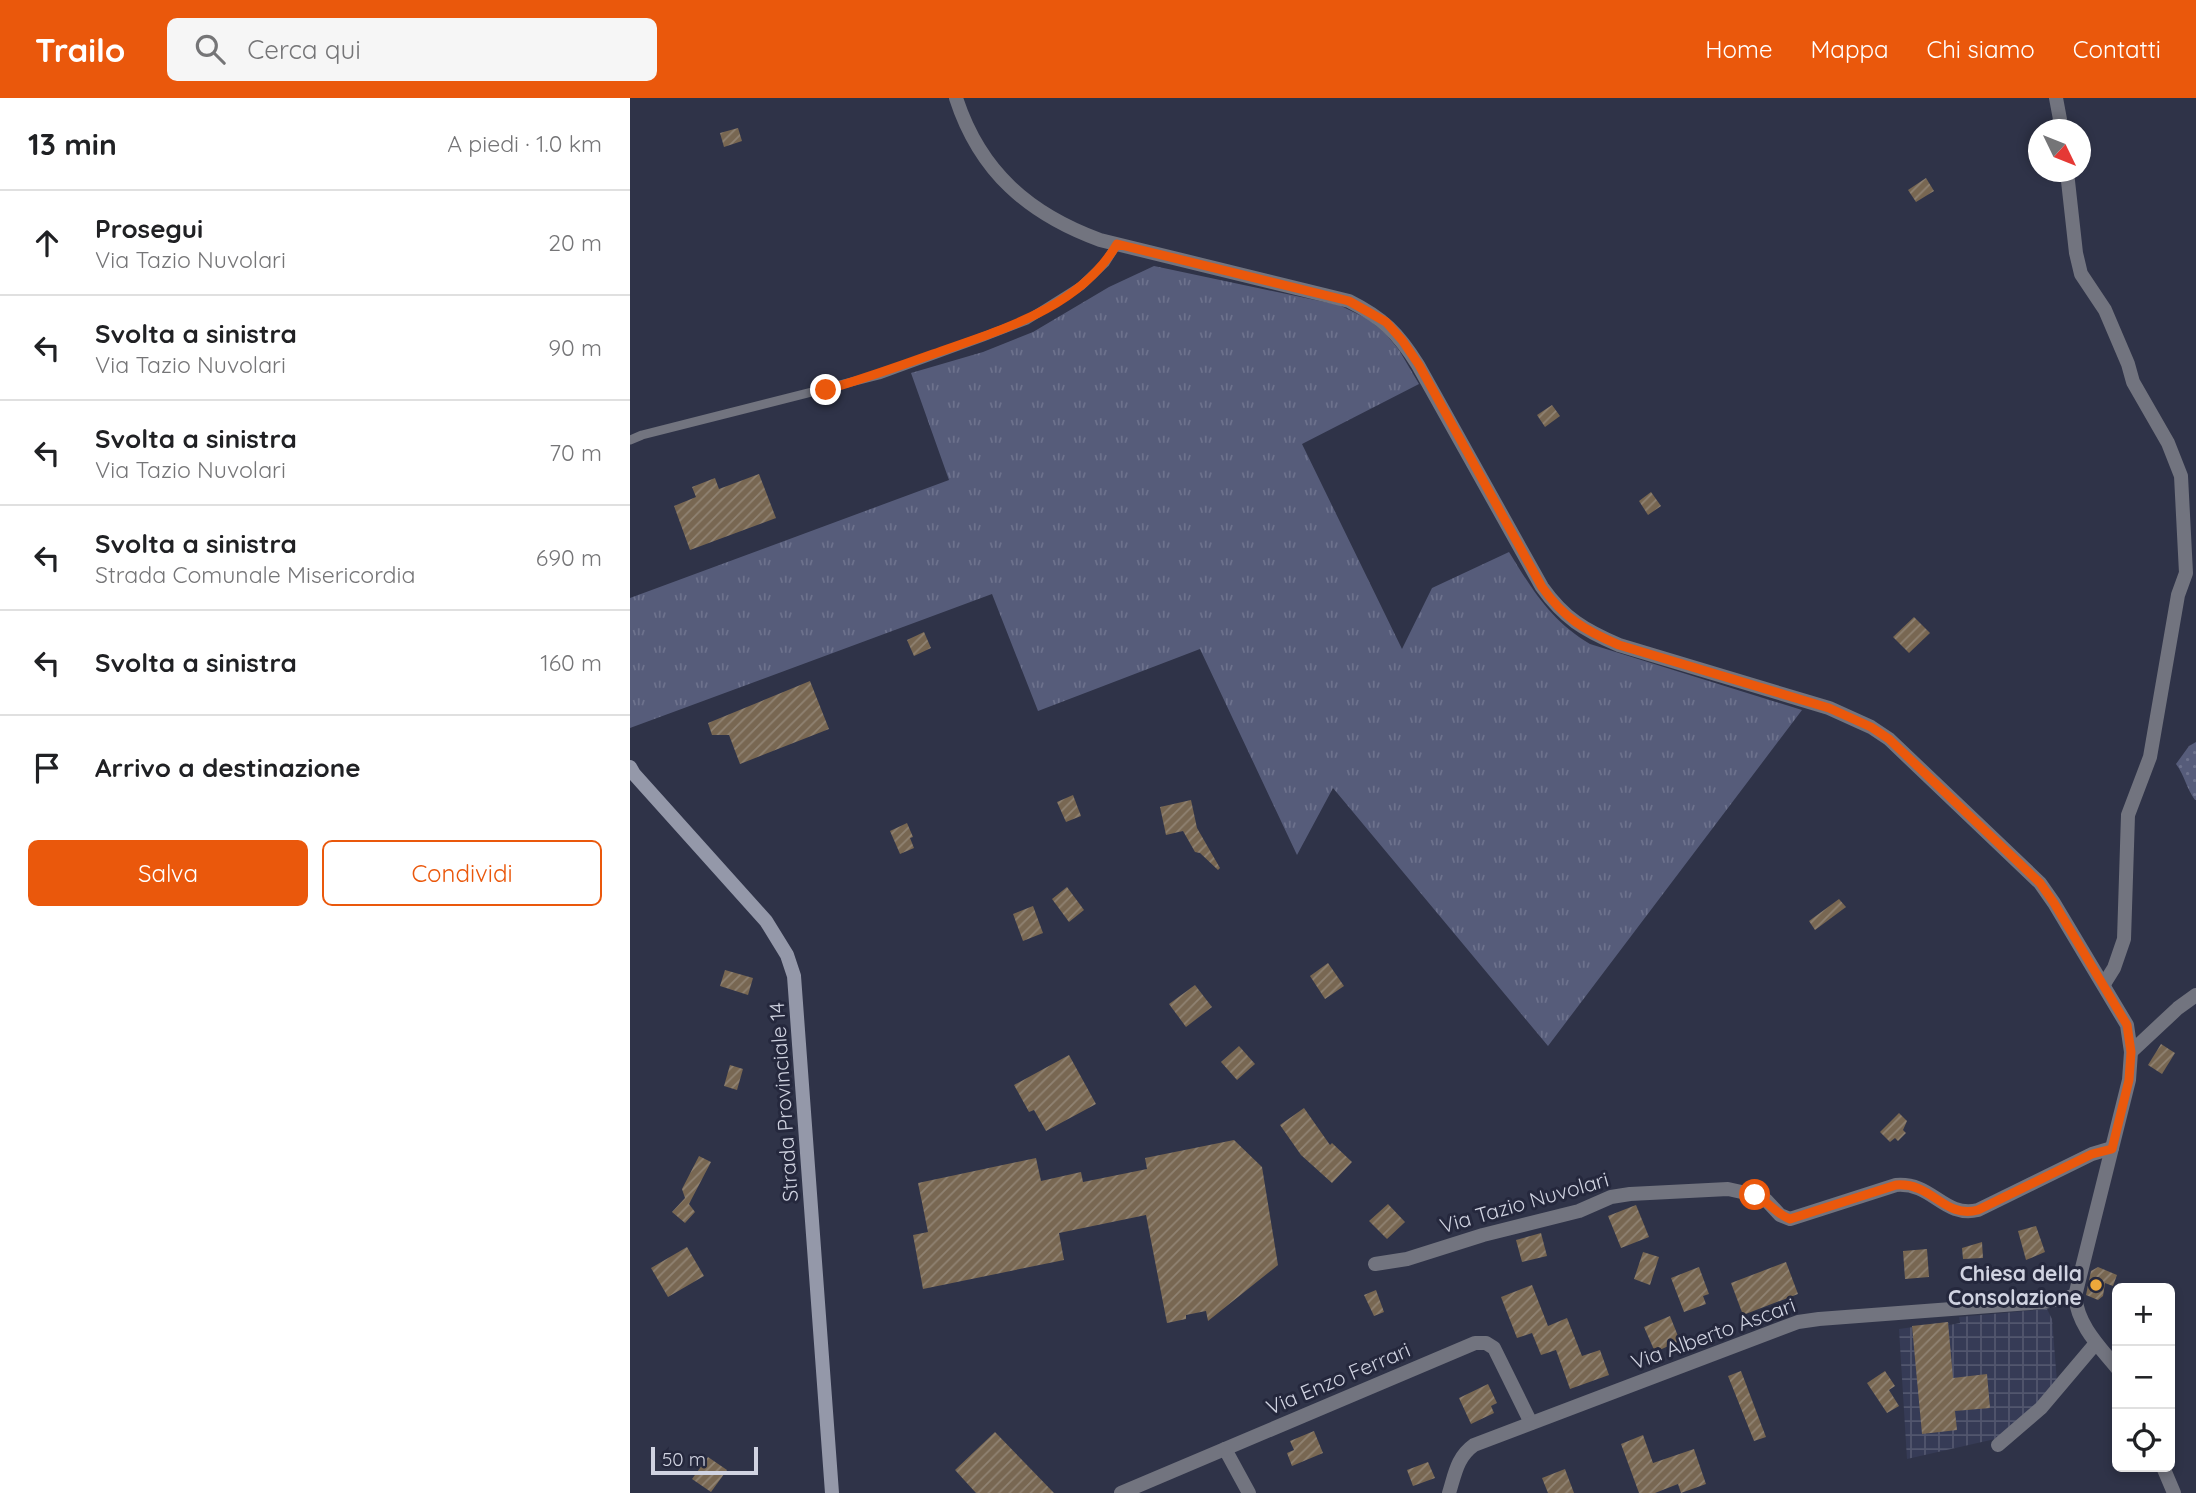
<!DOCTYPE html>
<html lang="it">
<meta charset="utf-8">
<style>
body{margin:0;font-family:Quicksand,sans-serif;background:#f6f6f6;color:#202124}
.controls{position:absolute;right:21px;bottom:21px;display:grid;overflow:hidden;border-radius:10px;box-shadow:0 4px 10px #0003}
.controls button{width:63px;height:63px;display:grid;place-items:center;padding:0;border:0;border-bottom:2px solid #e0e0e0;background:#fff;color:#202124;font:35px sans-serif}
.compass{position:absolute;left:1398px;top:21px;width:63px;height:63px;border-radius:50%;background:#fff;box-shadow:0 4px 10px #0003;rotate:133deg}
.scale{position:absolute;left:21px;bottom:18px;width:107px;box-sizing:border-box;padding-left:7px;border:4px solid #d0d3e1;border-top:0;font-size:19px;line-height:24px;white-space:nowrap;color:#d0d3e1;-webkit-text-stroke:5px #25283d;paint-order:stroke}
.stop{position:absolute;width:21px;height:21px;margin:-16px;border:5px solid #ea580c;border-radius:50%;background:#fff}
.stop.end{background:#ea580c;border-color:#fff;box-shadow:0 2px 7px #0008}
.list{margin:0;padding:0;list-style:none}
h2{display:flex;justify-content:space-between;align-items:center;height:91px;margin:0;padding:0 28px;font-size:30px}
h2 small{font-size:23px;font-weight:400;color:#757577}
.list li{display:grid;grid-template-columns:46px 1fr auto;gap:21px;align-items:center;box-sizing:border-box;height:105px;padding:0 28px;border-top:2px solid #e0e0e0}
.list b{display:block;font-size:26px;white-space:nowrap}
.list p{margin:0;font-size:23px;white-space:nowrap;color:#757577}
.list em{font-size:23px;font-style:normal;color:#757577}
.actions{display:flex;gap:14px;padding:21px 28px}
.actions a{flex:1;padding:16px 0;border:2px solid #ea580c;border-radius:10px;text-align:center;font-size:24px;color:#ea580c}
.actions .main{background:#ea580c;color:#fff}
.icon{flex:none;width:38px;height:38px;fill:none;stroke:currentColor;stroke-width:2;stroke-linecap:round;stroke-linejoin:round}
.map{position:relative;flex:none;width:1566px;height:1395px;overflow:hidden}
header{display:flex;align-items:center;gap:42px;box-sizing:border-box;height:98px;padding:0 35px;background:#ea580c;color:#fff}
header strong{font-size:33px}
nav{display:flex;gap:38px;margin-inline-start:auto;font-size:24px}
.search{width:490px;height:63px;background:#f6f6f6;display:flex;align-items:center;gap:18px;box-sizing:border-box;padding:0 24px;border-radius:10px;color:#757577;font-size:26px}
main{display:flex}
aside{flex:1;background:#fff}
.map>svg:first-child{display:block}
.industrial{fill:url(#industrial-grid)}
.grass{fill:url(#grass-tufts)}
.garden{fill:url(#garden-dots)}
.building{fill:url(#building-hatch)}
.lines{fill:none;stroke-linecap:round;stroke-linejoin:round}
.service{stroke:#72747f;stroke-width:9}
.minor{stroke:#72747f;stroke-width:14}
.secondary{stroke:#9498a9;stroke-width:14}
.route{stroke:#ea580c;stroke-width:9}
.poi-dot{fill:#eda83b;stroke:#25283d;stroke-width:2.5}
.labels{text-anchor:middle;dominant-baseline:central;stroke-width:6;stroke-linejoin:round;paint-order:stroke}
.street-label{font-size:21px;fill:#d0d3e1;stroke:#25283d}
.poi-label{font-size:21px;font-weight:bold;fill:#d0d3e1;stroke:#25283d;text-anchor:end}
</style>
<header>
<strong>Trailo</strong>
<div class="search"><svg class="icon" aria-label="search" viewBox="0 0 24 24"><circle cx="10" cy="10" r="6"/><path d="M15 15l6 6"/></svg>Cerca qui</div>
<nav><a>Home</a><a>Mappa</a><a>Chi siamo</a><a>Contatti</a></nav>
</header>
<main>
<aside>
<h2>13 min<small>A piedi · 1.0 km</small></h2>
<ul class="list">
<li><svg class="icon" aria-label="ahead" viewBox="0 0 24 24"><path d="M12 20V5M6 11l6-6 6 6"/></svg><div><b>Prosegui</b><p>Via Tazio Nuvolari</p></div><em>20 m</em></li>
<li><svg class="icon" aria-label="left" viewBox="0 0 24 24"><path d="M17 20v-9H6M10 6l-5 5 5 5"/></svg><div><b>Svolta a sinistra</b><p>Via Tazio Nuvolari</p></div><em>90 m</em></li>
<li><svg class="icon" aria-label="left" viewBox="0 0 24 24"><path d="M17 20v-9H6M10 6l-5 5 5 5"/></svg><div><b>Svolta a sinistra</b><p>Via Tazio Nuvolari</p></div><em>70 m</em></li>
<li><svg class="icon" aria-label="left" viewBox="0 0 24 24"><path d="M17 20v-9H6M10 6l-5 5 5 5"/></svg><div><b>Svolta a sinistra</b><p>Strada Comunale Misericordia</p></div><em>690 m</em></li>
<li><svg class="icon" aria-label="left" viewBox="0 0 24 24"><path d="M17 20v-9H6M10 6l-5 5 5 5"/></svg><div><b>Svolta a sinistra</b></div><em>160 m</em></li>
<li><svg class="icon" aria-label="arrive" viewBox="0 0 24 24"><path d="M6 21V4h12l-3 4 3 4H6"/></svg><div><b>Arrivo a destinazione</b></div></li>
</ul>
<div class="actions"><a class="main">Salva</a><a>Condividi</a></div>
</aside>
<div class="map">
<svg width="1566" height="1395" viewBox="0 0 1566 1395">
<defs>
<pattern id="industrial-grid" width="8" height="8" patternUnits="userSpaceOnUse" patternTransform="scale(1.75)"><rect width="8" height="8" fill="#363b56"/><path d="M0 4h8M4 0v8" fill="none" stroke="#52566e"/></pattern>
<pattern id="grass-tufts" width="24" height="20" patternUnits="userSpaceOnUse" patternTransform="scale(1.75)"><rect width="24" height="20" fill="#565c7a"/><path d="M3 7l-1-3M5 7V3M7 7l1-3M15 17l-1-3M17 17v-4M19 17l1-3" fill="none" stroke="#6d728d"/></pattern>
<pattern id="garden-dots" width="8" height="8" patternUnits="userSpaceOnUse" patternTransform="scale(1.75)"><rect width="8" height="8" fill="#565c7a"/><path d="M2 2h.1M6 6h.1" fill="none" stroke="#6d728d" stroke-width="1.8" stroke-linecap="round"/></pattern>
<pattern id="building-hatch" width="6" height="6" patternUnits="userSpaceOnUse" patternTransform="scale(1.75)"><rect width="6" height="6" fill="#786752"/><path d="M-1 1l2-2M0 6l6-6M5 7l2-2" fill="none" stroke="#908373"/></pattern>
</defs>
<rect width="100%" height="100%" fill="#2f3348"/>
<path class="industrial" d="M1417 1211 1422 1221 1427 1284 1407 1305 1365 1341 1277 1361 1269 1231 1318 1224 1319 1227 1325 1226 1330 1225 1329 1219Z"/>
<path class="grass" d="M524 168 709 207 738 221 755 235 769 252 789 286 672 346 772 551 802 490 879 454C903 493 921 523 960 546L1172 612 918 948 703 690 667 757 570 551 408 613 362 496 0 630V500L319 382 281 275 353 254 403 234 479 189Z"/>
<path class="garden" d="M1566 644V702H1565C1556 690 1555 678 1546 666L1559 648Z"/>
<g class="building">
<path d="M108 30 112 43 94 49 90 35Z"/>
<path d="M1296 80 1304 93 1286 104 1278 92Z"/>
<path d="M922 307 930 318 915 329 907 317Z"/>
<path d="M129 376 146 420 60 452 44 408 66 399 62 389 85 380 89 391Z"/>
<path d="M1021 394 1031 408 1018 417 1009 403Z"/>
<path d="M1284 519 1300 535 1279 555 1263 539Z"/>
<path d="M294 534 301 550 284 558 277 542Z"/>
<path d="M180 583 199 631 110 666 99 637H82L78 625Z"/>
<path d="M443 697 451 718 436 724 427 704Z"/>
<path d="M561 702 567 730 590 770 588 772 570 755 565 754 553 733 536 737 530 709Z"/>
<path d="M277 725 283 739 280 740 284 750 270 756 260 733Z"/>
<path d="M437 789 454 812 439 824 422 801Z"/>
<path d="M1209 801 1216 809 1185 832 1179 823Z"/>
<path d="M403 808 413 835 393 843 383 816Z"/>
<path d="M698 865 714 888 695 901 680 878Z"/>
<path d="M95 872 123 880 118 897 90 888Z"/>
<path d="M565 887 582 909 556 929 539 906Z"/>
<path d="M1531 946 1545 955 1532 976 1518 967Z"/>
<path d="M609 948 625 966 607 982 591 964Z"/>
<path d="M439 957 466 1006 416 1033 404 1012 399 1014 384 987Z"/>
<path d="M100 967 113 971 107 992 94 988Z"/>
<path d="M674 1010 700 1047 702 1045 722 1064 702 1085 671 1057 650 1027Z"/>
<path d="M1269 1015 1277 1023 1273 1032 1276 1035 1268 1043 1265 1040 1260 1044 1250 1034Z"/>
<path d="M604 1042 632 1069 648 1167 578 1223 576 1213 556 1217V1221L537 1225 516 1117 429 1135 434 1162 293 1191 283 1137 298 1134 288 1085 406 1060 411 1083 451 1074 453 1084 517 1071 515 1060Z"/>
<path d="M69 1058 81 1064 59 1106 65 1114 55 1125 42 1114 55 1100 52 1091Z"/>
<path d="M758 1106 775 1124 757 1141 739 1123Z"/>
<path d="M1006 1107 1019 1139 991 1150 978 1118Z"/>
<path d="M1406 1128 1415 1154 1396 1162 1388 1133Z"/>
<path d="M911 1135 917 1158 892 1164 886 1142Z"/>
<path d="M1352 1144 1353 1160 1333 1161 1332 1150Z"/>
<path d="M57 1149 74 1178 38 1199 21 1170Z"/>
<path d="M1297 1151 1299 1179 1275 1181 1273 1153Z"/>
<path d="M1013 1154 1029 1159 1020 1187 1004 1181Z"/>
<path d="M1156 1164 1168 1196 1113 1217 1101 1185Z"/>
<path d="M1069 1169 1079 1196 1073 1198 1076 1206 1054 1214 1041 1180Z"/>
<path d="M1468 1169 1487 1177 1483 1188 1475 1185 1473 1198 1468 1202 1456 1197 1461 1173Z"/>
<path d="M902 1187 918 1228 937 1220 952 1258 970 1252 979 1277 940 1291 926 1252 911 1257 902 1235 887 1240 871 1199Z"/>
<path d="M746 1192 754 1214 744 1218 734 1197Z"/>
<path d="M1040 1218 1050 1243 1025 1254 1014 1229Z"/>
<path d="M1318 1224 1323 1280 1357 1276 1360 1310 1325 1313 1327 1332 1292 1336 1282 1228Z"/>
<path d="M1111 1273 1136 1339 1124 1343 1098 1278Z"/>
<path d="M1255 1273 1265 1288 1259 1292 1269 1308 1257 1315 1237 1285Z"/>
<path d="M858 1286 867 1305 861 1308 864 1315 841 1326 829 1300Z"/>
<path d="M684 1333 693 1355 662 1368 657 1355 664 1352 660 1343Z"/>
<path d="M365 1334 424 1395H346L325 1372Z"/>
<path d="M1013 1337 1023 1365 1064 1351 1076 1386 1051 1395 1048 1386 1025 1395H1009L991 1346Z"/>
<path d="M78 1359 97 1372 81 1394 62 1381Z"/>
<path d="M798 1364 805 1380 783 1388 777 1372Z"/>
<path d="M935 1371 944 1395H918L912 1380Z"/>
</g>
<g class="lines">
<path class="service" d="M0 342 12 337 249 277 353 239 397 222 451 188 475 165 487 146"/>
<g class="minor">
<path d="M326 0C350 74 399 116 470 142L719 203C753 220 768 235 788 267L912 489C934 520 954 532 989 547L1199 610 1241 629 1259 641 1410 785 1424 805 1497 927 1501 954 1499 982 1445 1198C1448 1228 1469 1248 1487 1270"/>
<path d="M1426 0 1432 32"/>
<path d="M1437 74 1446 155 1451 176 1475 212 1498 266 1503 284 1538 345 1551 378 1556 475 1548 497 1520 659 1498 717 1494 841 1484 870 1474 886"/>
<path d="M1501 954 1548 910 1566 897"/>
<path d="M745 1166 777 1161 853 1137 949 1113 981 1099 1000 1096 1098 1091 1125 1097 1136 1102 1150 1117 1160 1121 1266 1087C1303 1084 1313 1120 1348 1112L1462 1056 1482 1050"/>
<path d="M1368 1347 1411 1310 1466 1245"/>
<path d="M595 1351 619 1395"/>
<path d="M1533 1369 1544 1395"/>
<path d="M491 1395 845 1245H856L864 1250 901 1325"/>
<path d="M819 1395C825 1376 827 1359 844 1347L1168 1224 1189 1221 1413 1204 1445 1198"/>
</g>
<path class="secondary" d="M0 669 4 676 136 823 157 857 164 878 202 1395"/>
</g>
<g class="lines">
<path class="route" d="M196 292C232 281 267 269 303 256 370 232 449 211 487 146L719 203 756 224 772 242 789 267 912 489C934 520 954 532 989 547L1199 610 1241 629 1259 641 1410 785 1424 805 1497 927 1501 954 1499 982 1482 1051 1462 1056 1348 1112C1313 1121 1303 1084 1266 1087L1160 1121C1146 1116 1139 1104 1125 1097"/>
</g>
<circle class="poi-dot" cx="1466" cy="1187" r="7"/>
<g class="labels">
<g class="street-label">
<text transform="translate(153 1004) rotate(-94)">Strada Provinciale 14</text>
<text transform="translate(894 1104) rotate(-16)">Via Tazio Nuvolari</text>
<text transform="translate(1083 1235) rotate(-20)">Via Alberto Ascari</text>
<text transform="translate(708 1280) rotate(-23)">Via Enzo Ferrari</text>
</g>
<g class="poi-label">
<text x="1452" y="1175">Chiesa della<tspan x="1452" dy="24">Consolazione</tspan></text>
</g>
</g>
</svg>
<div class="controls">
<button>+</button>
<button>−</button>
<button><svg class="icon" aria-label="locate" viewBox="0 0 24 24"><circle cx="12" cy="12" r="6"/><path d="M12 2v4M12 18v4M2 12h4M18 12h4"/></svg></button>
</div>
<svg class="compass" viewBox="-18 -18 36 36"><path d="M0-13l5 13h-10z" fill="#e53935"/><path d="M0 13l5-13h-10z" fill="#757577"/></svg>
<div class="scale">50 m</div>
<div class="stop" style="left:1125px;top:1097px"></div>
<div class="stop end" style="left:196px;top:292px"></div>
</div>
</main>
